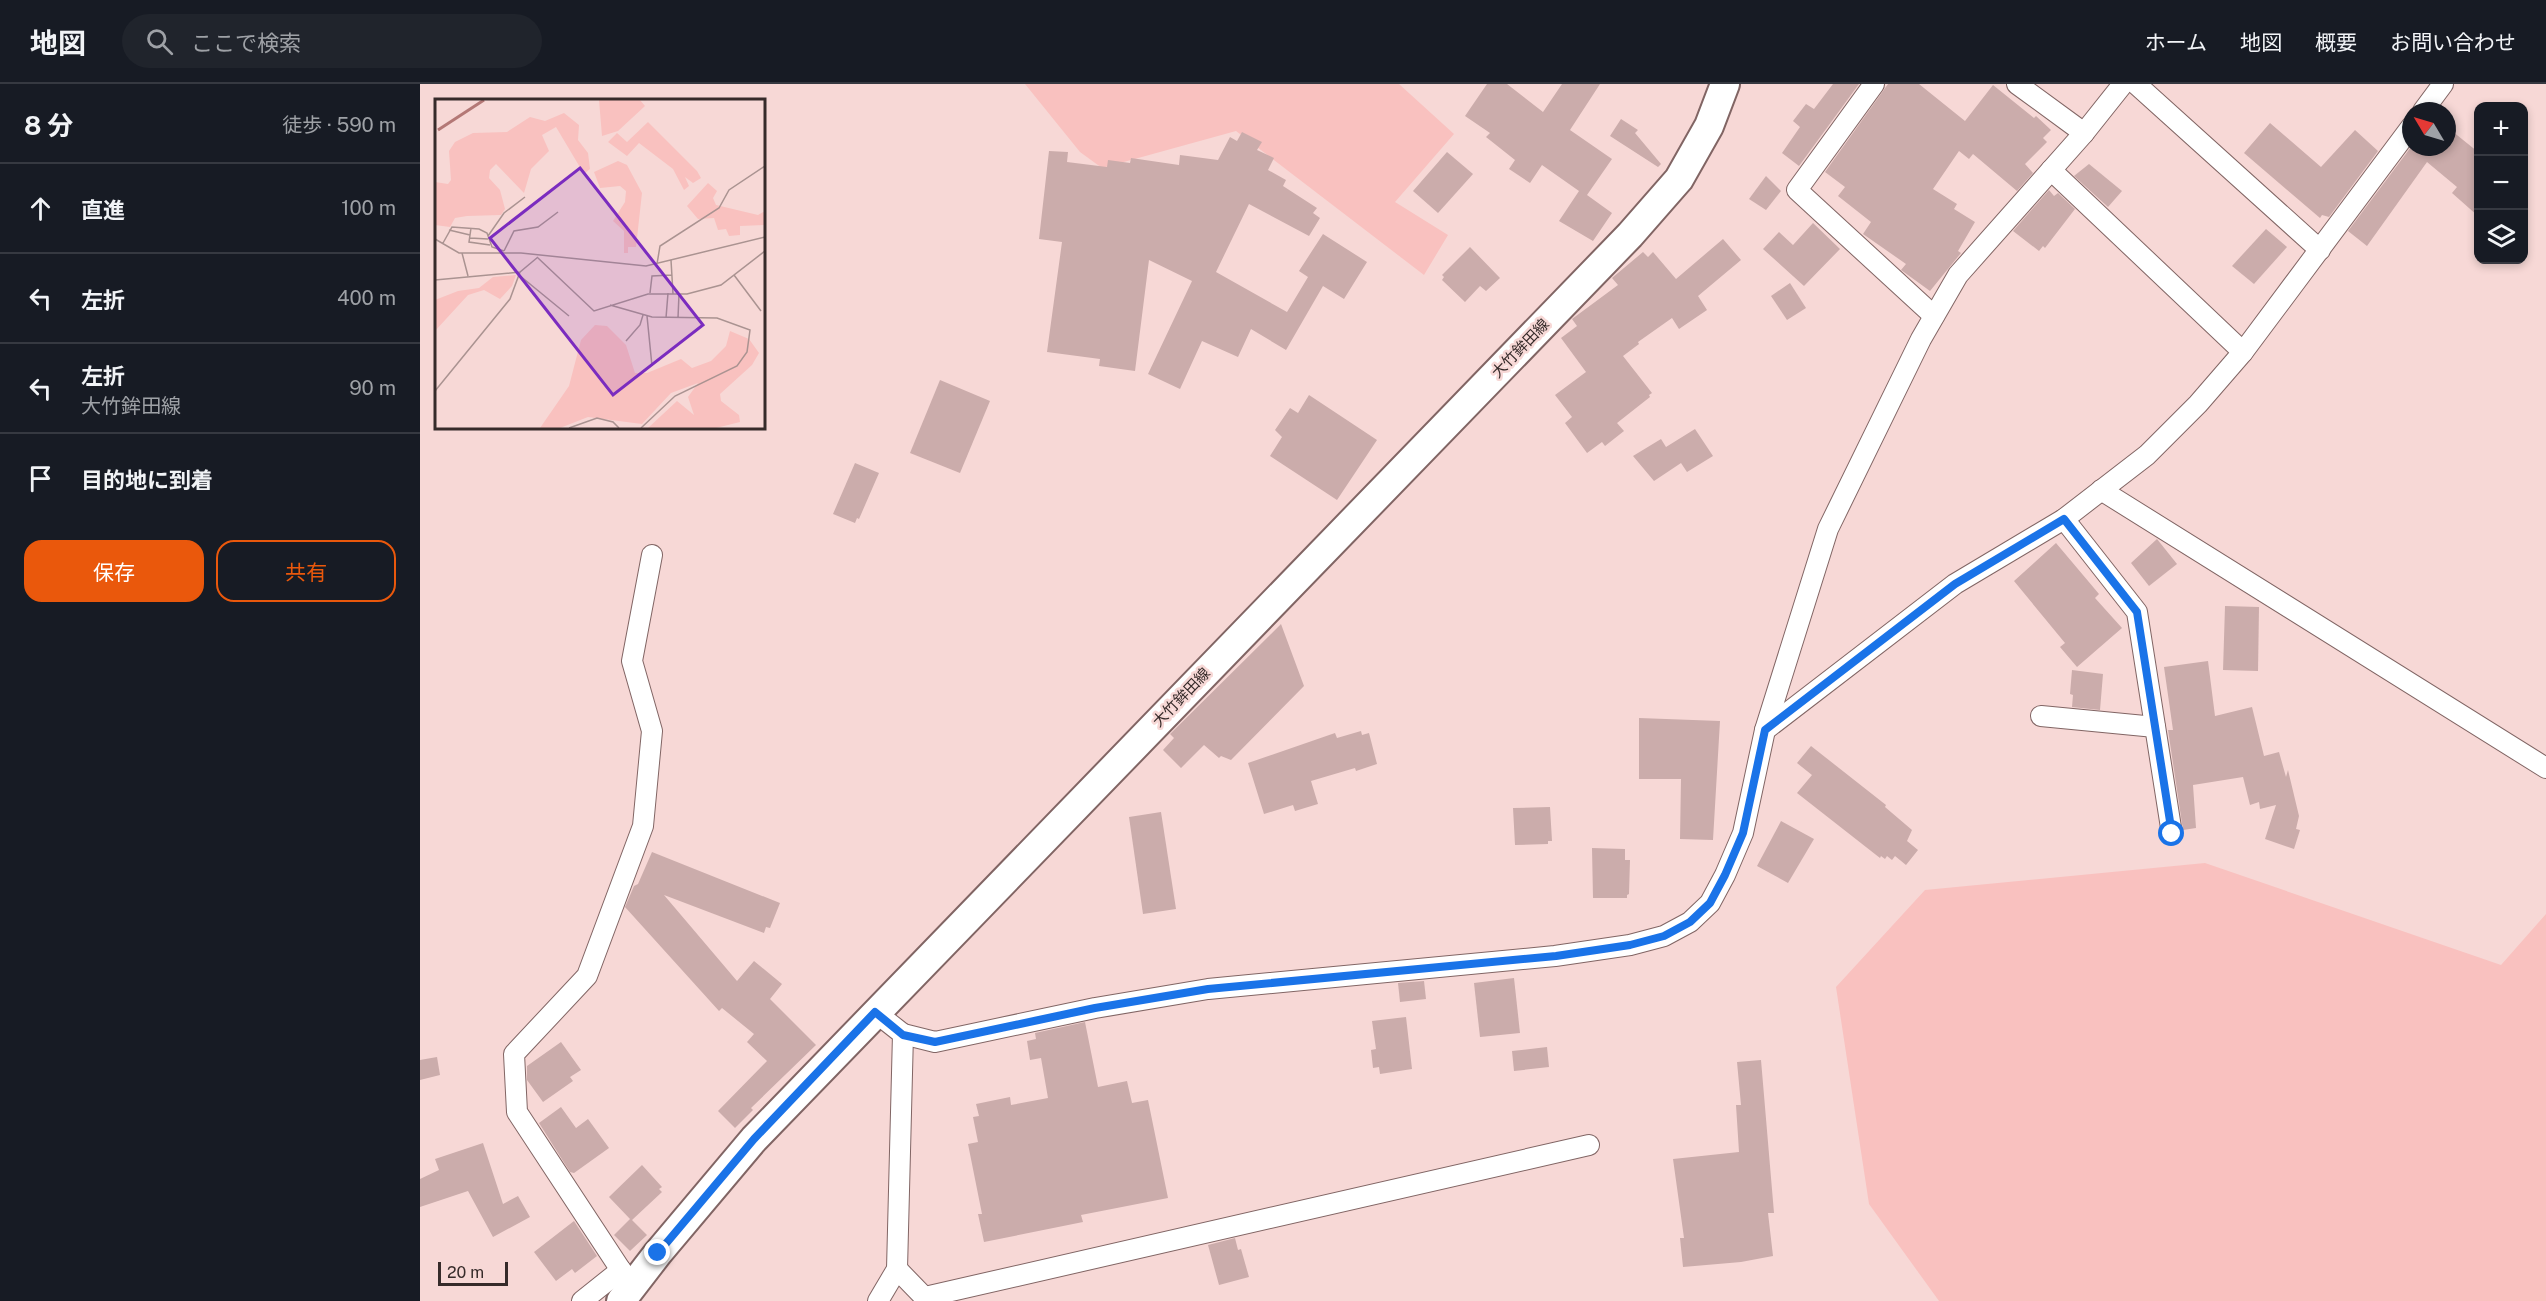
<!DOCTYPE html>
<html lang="ja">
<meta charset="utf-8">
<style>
body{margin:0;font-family:"Public Sans","Noto Sans JP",sans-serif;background:#20242c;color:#f1f3f6}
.controls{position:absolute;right:18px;top:18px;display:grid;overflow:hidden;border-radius:12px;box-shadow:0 3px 9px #0003}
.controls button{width:54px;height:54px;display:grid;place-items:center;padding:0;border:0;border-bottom:2px solid #363941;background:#171b24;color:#f1f3f6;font:30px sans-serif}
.compass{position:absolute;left:1982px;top:18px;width:54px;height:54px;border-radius:50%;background:#171b24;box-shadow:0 3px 9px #0003;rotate:308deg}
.scale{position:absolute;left:18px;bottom:15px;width:70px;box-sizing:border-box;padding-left:6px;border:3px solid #362b2a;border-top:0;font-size:16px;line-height:21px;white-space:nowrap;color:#362b2a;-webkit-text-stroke:4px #f7d8d6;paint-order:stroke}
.stop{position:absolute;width:18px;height:18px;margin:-14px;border:4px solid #1a73e8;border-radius:50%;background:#fff}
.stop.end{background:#1a73e8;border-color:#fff;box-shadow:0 2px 6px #0008}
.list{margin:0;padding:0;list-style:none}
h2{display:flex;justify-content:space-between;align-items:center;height:78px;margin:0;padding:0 24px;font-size:26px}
h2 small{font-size:20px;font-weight:400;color:#9ea1a6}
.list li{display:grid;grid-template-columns:39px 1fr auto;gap:18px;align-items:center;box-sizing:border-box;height:90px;padding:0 24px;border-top:2px solid #363941}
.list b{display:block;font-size:22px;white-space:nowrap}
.list p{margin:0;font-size:20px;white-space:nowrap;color:#9ea1a6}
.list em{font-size:20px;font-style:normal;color:#9ea1a6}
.actions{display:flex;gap:12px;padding:18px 24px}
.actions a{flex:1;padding:14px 0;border:2px solid #ea580c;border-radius:18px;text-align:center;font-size:21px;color:#ea580c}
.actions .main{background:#ea580c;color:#fff}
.icon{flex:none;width:33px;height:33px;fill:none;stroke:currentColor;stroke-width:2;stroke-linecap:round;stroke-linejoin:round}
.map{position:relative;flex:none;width:2126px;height:1217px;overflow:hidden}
header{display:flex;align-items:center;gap:36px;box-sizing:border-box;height:84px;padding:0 30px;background:#171b24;border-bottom:2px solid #363941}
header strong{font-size:28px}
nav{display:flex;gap:33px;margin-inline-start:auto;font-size:21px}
.search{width:420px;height:54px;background:#20242c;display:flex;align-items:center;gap:15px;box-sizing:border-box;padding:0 21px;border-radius:33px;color:#9ea1a6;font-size:22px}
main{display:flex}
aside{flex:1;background:#171b24}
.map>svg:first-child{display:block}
.green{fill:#f9c1bf}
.building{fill:#cbacab}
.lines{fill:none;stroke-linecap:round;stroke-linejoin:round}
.minor-casing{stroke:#816564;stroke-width:22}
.secondary-casing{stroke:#816564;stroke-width:32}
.minor{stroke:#fff;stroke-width:20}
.secondary{stroke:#fff;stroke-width:28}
.route{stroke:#1a73e8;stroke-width:8}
.labels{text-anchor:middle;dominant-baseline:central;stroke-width:5;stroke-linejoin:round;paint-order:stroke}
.street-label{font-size:15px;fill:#362b2a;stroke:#f7d8d6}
.inset-river{fill:none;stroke:#b47876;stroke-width:3}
.inset-road{fill:none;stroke:#aa9391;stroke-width:1.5}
.view{fill:#7b2cbf;fill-opacity:0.15;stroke:#7b2cbf;stroke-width:3}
.inset-edge{fill:none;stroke:#362b2a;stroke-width:3}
</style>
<header>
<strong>地図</strong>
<div class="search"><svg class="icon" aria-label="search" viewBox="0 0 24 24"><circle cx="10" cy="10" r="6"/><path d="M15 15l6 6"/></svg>ここで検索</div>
<nav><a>ホーム</a><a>地図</a><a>概要</a><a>お問い合わせ</a></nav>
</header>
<main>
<aside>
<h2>8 分<small>徒歩 · 590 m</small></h2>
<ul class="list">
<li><svg class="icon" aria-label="ahead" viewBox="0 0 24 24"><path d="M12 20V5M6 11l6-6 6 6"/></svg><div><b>直進</b></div><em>100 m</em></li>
<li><svg class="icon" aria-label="left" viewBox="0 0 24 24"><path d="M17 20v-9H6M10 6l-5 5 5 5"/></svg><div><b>左折</b></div><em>400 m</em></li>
<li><svg class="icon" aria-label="left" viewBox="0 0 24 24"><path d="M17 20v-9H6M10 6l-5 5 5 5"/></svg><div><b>左折</b><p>大竹鉾田線</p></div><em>90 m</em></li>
<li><svg class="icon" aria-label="arrive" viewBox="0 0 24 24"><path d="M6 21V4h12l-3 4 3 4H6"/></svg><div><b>目的地に到着</b></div></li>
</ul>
<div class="actions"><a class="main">保存</a><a>共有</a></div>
</aside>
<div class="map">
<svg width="2126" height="1217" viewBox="0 0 2126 1217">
<rect width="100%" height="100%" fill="#f7d8d6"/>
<g class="green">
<path d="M605 0H979L1034 50 975 118 1028 151 1004 191 816 47 682 84 660 68Z"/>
<path d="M1785 779 2081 881 2126 830V1217H1519L1449 1120 1416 903 1505 806Z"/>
</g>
<g class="building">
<path d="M1067 0H1087L1123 28 1142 0H1180L1150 46 1192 75 1167 111 1192 129 1173 157 1139 137 1159 107 1122 81 1110 99 1089 85 1095 76 1066 53 1070 49 1045 32Z"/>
<path d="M1413 0H1439L1379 82 1362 69 1380 43 1373 37 1386 20 1394 25Z"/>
<path d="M1468 0H1499L1545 37 1573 1 1614 34 1616 32 1631 46 1623 54 1627 58 1605 80 1613 89 1597 107 1553 70 1549 75 1539 67 1513 105 1537 120 1534 125 1555 138 1538 167 1541 169 1510 207 1481 186 1486 180 1443 150 1451 138 1418 112 1425 103 1405 88Z"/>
<path d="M1201 35 1218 46 1215 49 1241 80 1238 83 1190 52Z"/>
<path d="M1850 39 1901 83 1935 46 1958 67 1909 133 1902 131 1900 134 1824 69Z"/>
<path d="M2027 43 2058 68V132L2032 109 2037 103 2007 78 1947 162 1928 147 1991 63H2027Z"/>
<path d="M822 48 842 58 837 66 854 74 848 86 866 96 863 102 897 124 893 129 900 134 889 152 829 120 796 188 867 228 888 193 879 187 903 150 947 178 924 215 903 202 866 266 831 245 818 273 782 257 760 305 728 290 772 197 729 176 715 287 679 282 680 275 627 268 642 158 619 155 629 67 648 68 647 78 687 83 688 76 710 79 711 74 759 81 760 71 798 76 810 53 817 57Z"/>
<path d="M1027 68 1053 90 1018 129 993 107Z"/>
<path d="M1669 80 1702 107 1688 123 1654 92Z"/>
<path d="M1346 92 1361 107 1346 126 1329 115Z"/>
<path d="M1629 106 1634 112 1638 109 1655 125 1625 164 1623 162 1619 167 1593 147Z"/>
<path d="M1393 139 1420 165 1384 202 1343 165 1359 148 1373 161Z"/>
<path d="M1846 145 1867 163 1834 200 1812 182Z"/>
<path d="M1303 155 1321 176 1278 212 1287 226 1259 245 1252 234 1218 258 1219 260 1203 272 1232 309 1229 311 1230 313 1197 339 1204 347 1185 362 1182 358 1167 369 1145 339 1152 333 1135 311 1166 288 1141 254 1157 242 1152 235 1198 201 1192 194 1223 168 1228 173 1233 168 1256 195Z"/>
<path d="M1050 163 1080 194 1066 207 1060 202 1045 218 1022 196 1024 193 1022 191Z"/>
<path d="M1370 199 1386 224 1367 236 1351 212Z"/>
<path d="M520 296 570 317 540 389 490 369Z"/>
<path d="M889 311 957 356 917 416 850 372 862 353 855 346 870 324 878 329Z"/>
<path d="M1275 345 1293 372 1267 388 1261 379 1234 397 1213 372 1241 355 1246 363Z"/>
<path d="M435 379 459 389 439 435 437 434 435 439 413 430Z"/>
<path d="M1737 455 1757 480 1729 502 1711 479Z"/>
<path d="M1636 459 1679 510 1675 514 1702 544 1657 583 1640 563 1645 559 1594 497Z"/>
<path d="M1805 522 1839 523 1838 587 1803 586Z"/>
<path d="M861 540 884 602 811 676 801 672 799 674 784 661 761 684 743 666 754 654 750 650Z"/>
<path d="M1788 577 1795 632 1832 623 1844 672 1859 668 1866 693 1868 686 1879 732 1876 745 1880 746 1874 765 1845 755 1856 721 1840 725 1839 718 1830 721 1823 693 1773 701 1776 744 1763 746 1748 646H1753L1744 583Z"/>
<path d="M1652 586 1683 590 1680 626 1652 623 1653 611 1650 610Z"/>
<path d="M1219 634 1300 637 1293 756 1260 755 1261 695H1219Z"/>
<path d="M941 647 942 651 949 649 957 680 936 687 935 684 891 697 898 720 875 727 873 721 844 730 828 679 915 649 917 654Z"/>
<path d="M1391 662 1466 721 1465 723 1492 746 1487 757 1498 766 1486 781 1475 772 1472 776 1467 772 1465 775 1461 772 1460 774 1377 709 1392 691 1377 679Z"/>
<path d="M1130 723 1132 757H1128V760L1095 761 1093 724Z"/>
<path d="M741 728 756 825 723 830 709 733Z"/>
<path d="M1361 737 1394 755 1368 799 1337 782Z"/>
<path d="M1172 764 1205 765V776H1210L1209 810 1207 811V814H1173Z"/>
<path d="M232 768 360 819 350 844 346 843 344 849 244 811 317 897 334 877 362 900 350 915 396 961 331 1024 333 1026 315 1044 298 1027 347 977 327 958 334 950 302 924 299 927 205 823 214 802 218 800Z"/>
<path d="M1094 894 1100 949 1060 953 1054 899Z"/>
<path d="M1004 897 1006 915 980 918 978 899Z"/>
<path d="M986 933 992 985 960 990 959 983 953 984 951 966 956 965 952 937Z"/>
<path d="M665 938 678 1003 707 997 712 1019 728 1016 748 1114 661 1131 663 1138 564 1158 558 1130H562L548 1060 558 1058 553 1033 559 1032 556 1020 590 1013 591 1021 628 1014 621 974 610 976 607 957 616 955 615 949Z"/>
<path d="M141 958 161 986 150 993 153 997 123 1018 107 996V982Z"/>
<path d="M1127 963 1129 983 1094 987 1092 967Z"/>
<path d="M17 973 20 991 0 996V976Z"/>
<path d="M1341 976 1354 1129H1348L1353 1172 1321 1178 1263 1183 1260 1154H1264L1253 1075 1319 1068 1316 1021H1321L1317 978Z"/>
<path d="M141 1023 156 1044 168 1035 189 1064 154 1089 150 1088 119 1039Z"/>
<path d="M63 1059 83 1120 98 1112 110 1133 73 1153 48 1107 0 1123V1095L19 1086 15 1075Z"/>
<path d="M222 1081 242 1103 239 1105 242 1108 212 1136 227 1151 210 1167 194 1151 210 1135 189 1113Z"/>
<path d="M154 1137 177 1172 155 1189 152 1185 136 1197 114 1168Z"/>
<path d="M815 1154 818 1166 821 1165 829 1193 799 1201 788 1161Z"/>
</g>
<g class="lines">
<g class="minor-casing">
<g id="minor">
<path d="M1454 0 1377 106 1514 232"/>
<path d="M1597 0 1664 49"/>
<path d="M1716 0 1900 166"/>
<path d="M2003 27 2023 0"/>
<path d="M1631 86 1823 268"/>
<path d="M1681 406 2126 684"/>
<path d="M1644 435 1717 528 1752 750"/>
<path d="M1621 632 1735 643"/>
<path d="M1345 646 1535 500 1644 435 1727 371 1778 320 1823 268 1991 43"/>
<path d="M455 928 483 950 477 1185 458 1217"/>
<path d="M483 950 515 958 675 924 788 905 1135 872 1210 861 1244 852 1270 838 1290 819 1305 791 1323 749 1345 646 1408 445 1501 255 1538 191 1664 49 1703 0"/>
<path d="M477 1185 508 1217"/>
<path d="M212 1203 97 1028 94 970 167 892 223 742 232 647 212 577 232 471"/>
<path d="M505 1213 1169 1061"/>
<path d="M162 1217 201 1186"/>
</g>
</g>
<g class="secondary-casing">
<path id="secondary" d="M201 1217 238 1169 334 1055 1210 151 1259 95 1289 42 1305 0"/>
</g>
<use href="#minor" class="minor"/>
<use href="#secondary" class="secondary"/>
</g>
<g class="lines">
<path class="route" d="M238 1169 334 1055 455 928 483 951 515 958 675 924 788 905 1136 872 1210 861 1244 852 1270 838 1290 819 1305 791 1323 749 1345 646 1535 500 1644 435 1717 528 1752 750"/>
</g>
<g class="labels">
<g class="street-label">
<text transform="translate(1100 264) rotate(-46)">大竹鉾田線</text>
<text transform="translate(761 613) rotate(-46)">大竹鉾田線</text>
</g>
</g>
<g transform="translate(15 15)">
<rect width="330" height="330" fill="#f7d8d6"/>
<path d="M164 1H205L210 7 183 32 167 37ZM129 14 144 26 143 41 153 54 155 70 149 75 121 28 107 36 114 52 96 70 89 94 61 65 55 71 54 79 65 91 70 110 66 116 32 117 20 119 15 128 0 126V83L13 85 16 81 14 52 20 43 38 34 72 33 95 18 110 22ZM213 23 262 72 266 79 258 84 250 78 254 87 249 91 238 70 204 44 192 57 173 43 182 34 192 43ZM183 62 192 66 207 94 201 148H193V154H189V132L178 122 190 103 191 92 185 87 165 89 159 73ZM273 84 282 92 278 99 281 106 323 116 330 112V126L305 127V136L294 137 291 130 283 131 279 119 263 120 252 107ZM81 176 77 187 65 200 49 191 33 196 0 232V201L23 192 44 189 58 178ZM160 226 172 227 191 246 200 274H212L246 260 257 269 276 262 291 247 295 232 314 240 324 254 317 266 285 295 286 302 304 316 305 323 281 329H213L242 302 259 316 253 298 263 284 236 294 207 325 153 318 125 329H105L134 287 146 241Z" fill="#f9c1bf"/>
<path class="inset-river" d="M3 31 49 1"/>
<path class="inset-road" d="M36 129 34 143 55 146M14 131 35 136M53 137 69 114 90 98M35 139 53 140M0 140 24 154H86L211 167 330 138M8 144 17 128 44 130 52 134 57 148 69 152M69 152 79 132 103 128 123 113M27 154 33 177M103 159 159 212 213 195H252L286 186 330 152M236 161 238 195M222 165 225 147 284 109 294 91 330 67M84 176 134 217M299 176 326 212M0 181 85 173 103 158M215 194 217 177 237 176M175 206 217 218 282 219 315 231 312 253 302 267 240 297 206 329M212 217 217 267M231 219 233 194M243 219 244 195M191 242 205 226 208 216M0 292 75 200 85 173M134 329 162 319 178 323 184 329"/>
<path class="view" d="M145 69 268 226 178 296 55 139Z"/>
<rect width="330" height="330" class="inset-edge"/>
</g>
</svg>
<div class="controls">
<button>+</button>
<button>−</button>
<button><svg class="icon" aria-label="layers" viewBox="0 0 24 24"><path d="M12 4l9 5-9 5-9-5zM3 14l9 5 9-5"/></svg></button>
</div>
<svg class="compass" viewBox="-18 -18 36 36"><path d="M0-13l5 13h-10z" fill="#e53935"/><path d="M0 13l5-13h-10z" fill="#9ea1a6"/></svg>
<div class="scale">20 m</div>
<div class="stop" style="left:1752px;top:750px"></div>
<div class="stop end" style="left:238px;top:1169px"></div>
</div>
</main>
